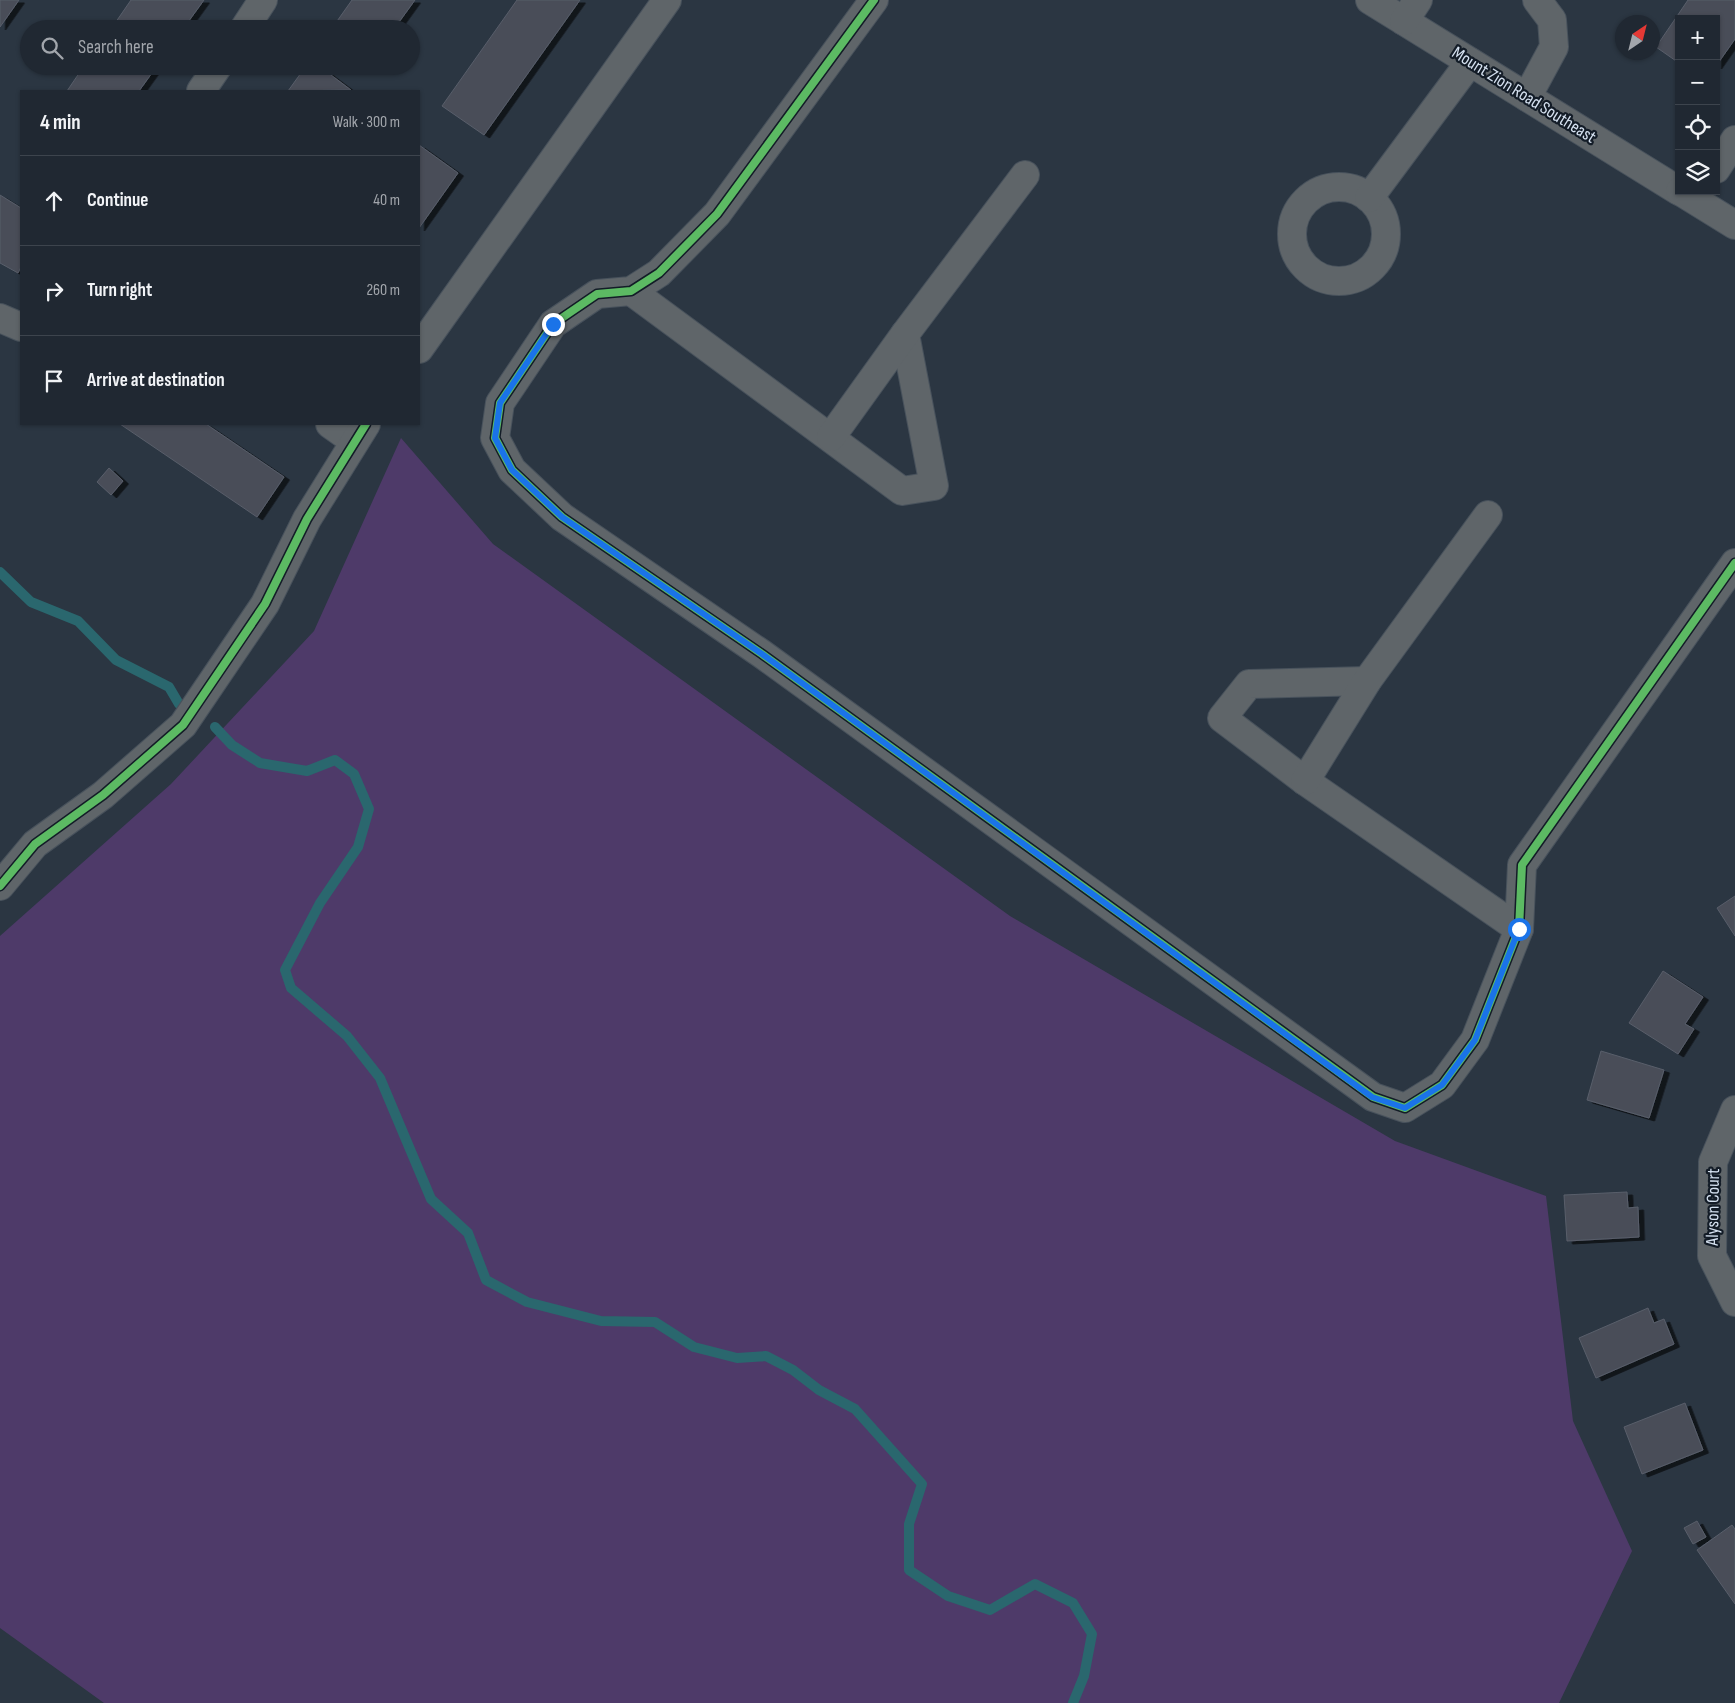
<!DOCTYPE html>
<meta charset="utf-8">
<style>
body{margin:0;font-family:"Sofia Sans Condensed",sans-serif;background:#28303a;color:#f1f3f6}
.controls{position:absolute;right:15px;top:15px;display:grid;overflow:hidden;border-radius:0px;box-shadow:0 1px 4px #0004}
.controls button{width:45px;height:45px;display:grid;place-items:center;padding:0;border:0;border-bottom:1px solid #3d444d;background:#202832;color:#f1f3f6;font:25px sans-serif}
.compass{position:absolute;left:1615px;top:15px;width:45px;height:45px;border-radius:50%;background:#202832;box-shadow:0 1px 4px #0004;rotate:35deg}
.stop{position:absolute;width:15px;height:15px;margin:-11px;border:4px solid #1a73e8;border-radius:50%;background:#fff}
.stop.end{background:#1a73e8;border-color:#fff;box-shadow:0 1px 5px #0008}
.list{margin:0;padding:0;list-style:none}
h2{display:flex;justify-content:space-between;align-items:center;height:65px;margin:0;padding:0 20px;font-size:21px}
h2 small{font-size:16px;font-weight:400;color:#a2a6ac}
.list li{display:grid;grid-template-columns:32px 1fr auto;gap:15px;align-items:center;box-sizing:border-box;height:90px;padding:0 20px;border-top:1px solid #3d444d}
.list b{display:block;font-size:19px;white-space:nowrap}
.list em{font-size:16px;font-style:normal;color:#a2a6ac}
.icon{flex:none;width:28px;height:28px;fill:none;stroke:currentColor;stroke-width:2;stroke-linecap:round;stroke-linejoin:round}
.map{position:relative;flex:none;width:1735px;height:1703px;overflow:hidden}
.search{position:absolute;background:#202832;box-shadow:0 1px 4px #0004;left:20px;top:20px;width:400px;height:55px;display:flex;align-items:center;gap:12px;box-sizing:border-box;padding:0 18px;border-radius:28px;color:#a2a6ac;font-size:19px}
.panel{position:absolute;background:#202832;box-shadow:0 1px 4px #0004;left:20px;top:90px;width:400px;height:335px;border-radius:0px}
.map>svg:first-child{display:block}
.green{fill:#4e3a69}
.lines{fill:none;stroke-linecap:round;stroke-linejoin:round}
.stream{stroke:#2a676e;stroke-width:10}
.building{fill:#484e59;stroke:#595e6a;filter:url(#shadow)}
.minor-casing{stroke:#48525c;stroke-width:30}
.minor{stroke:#5f6569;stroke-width:28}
.cycleway-casing{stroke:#131c27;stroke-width:11}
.cycleway{stroke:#5cba63;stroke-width:8}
.route{stroke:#1a73e8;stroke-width:6}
.labels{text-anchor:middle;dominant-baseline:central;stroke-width:4.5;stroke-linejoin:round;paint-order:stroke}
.street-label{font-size:18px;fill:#d6e2f1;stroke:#131c27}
</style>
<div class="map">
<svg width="1735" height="1703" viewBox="0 0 1735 1703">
<defs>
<filter id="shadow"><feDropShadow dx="5.5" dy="3" stdDeviation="0" flood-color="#0009"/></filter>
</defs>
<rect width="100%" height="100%" fill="#2b3642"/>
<path class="green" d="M401 438 493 544 1010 916 1395 1141 1546 1196 1573 1421 1632 1551 1559 1703H104L0 1628V936L171 784 314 631Z"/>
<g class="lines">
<g class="stream">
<path d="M0 572 31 602 78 621 116 660 169 687 179 704"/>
<path d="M215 727 232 745 260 763 307 771 335 760 354 774 369 809 358 847 320 903 285 970 291 988 347 1036 380 1078 431 1199 468 1233 486 1280 527 1302 601 1321 655 1322 694 1347 737 1358 766 1356 793 1370 819 1390 855 1409 922 1484 909 1524V1570L948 1596 990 1610 1035 1584 1073 1603 1092 1634 1084 1676 1073 1703"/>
</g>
</g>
<g class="building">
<path d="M0 0H19L0 27Z"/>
<path d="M131 0H204L183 29H111Z"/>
<path d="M352 0H415L394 29H341L335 24Z"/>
<path d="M517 0H580L484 135 442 106Z"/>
<path d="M1688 0H1735V39L1716 66V19H1679V63L1656 47Z"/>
<path d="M84 66H157L139 91H67Z"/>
<path d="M306 66H319L351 90 288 91Z"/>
<path d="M419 145 458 173 419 228Z"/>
<path d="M0 195 21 208V267L18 273 0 263Z"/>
<path d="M120 424H206L284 477 257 517Z"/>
<path d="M109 468 123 481 111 495 97 482Z"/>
<path d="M1735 896V936L1717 908Z"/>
<path d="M1663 971 1703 997 1685 1024 1694 1029 1678 1054 1629 1023Z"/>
<path d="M1601 1051 1664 1070 1649 1118 1587 1100Z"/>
<path d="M1627 1192 1628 1208 1638 1207 1639 1237 1567 1241 1564 1195Z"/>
<path d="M1648 1308 1654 1323 1664 1319 1674 1344 1596 1378 1579 1338Z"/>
<path d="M1685 1403 1703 1450 1642 1474 1624 1427Z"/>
<path d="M1697 1521 1706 1537 1693 1544 1684 1528Z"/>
<path d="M1732 1525 1735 1529V1604L1697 1550Z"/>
</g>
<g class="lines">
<g class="minor-casing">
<g id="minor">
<path d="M874 0 717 214 659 273 631 291 597 294 553 324 500 403 495 438 512 470 562 517 762 654 1373 1097 1405 1108 1442 1085 1475 1040 1519 929 1522 865 1735 563"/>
<path d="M1370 0 1679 191"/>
<path d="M1404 21 1418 0"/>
<path d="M244 29 263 0"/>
<path d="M201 91 218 66"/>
<path d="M1527 97 1554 47 1552 20 1537 0"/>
<path d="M1716 169 1735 140"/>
<circle cx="1339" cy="234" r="47"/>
<path d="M1680 191 1735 225"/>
<path d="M1369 198 1470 62"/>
<path d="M631 291 902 491 934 486 905 334"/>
<path d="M0 318 21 327"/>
<path d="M419 349 667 0"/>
<path d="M330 424 354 441"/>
<path d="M831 437 905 334 1025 175"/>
<path d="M1367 681 1249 684 1222 718 1305 781 1519 929"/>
<path d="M1305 781 1367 681 1488 515"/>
<path d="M0 886 35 844 103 795 183 725 265 604 307 519 366 424"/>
<path d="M1735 1110 1713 1162 1712 1256 1735 1302"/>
</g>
</g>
<use href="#minor" class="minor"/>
<g class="cycleway-casing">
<g id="cycleway">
<path d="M874 0 717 214 659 273 631 291 597 294 553 324 500 403 495 438 512 470 562 517 762 654 1373 1097 1405 1108 1442 1085 1475 1040 1519 929 1522 865 1735 563"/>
<path d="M0 886 35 844 103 795 183 725 265 604 307 519 366 424"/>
</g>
</g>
<use href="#cycleway" class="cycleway"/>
</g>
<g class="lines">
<path class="route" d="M553 324 500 403 495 438 512 470 562 517 762 654 1372 1097 1405 1108 1442 1085 1475 1040 1519 929"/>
</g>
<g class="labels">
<g class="street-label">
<text transform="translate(1524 95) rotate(32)">Mount Zion Road Southeast</text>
<text transform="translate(1713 1207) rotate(-89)">Alyson Court</text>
</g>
</g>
</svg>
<div class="controls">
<button>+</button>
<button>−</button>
<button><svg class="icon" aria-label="locate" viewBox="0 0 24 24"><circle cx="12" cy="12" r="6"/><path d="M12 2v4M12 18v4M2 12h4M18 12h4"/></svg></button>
<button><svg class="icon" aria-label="layers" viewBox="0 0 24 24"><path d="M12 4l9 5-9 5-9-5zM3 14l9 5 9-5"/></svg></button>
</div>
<svg class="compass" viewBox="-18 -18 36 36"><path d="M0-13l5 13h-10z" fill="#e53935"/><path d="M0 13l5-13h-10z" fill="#a2a6ac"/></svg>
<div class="stop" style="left:1519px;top:929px"></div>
<div class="stop end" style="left:553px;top:324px"></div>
<div class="search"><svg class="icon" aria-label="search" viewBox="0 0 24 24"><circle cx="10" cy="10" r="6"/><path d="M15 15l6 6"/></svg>Search here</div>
<section class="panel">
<h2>4 min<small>Walk · 300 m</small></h2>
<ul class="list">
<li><svg class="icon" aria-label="ahead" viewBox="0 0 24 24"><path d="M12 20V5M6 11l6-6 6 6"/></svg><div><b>Continue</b></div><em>40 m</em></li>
<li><svg class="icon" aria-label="right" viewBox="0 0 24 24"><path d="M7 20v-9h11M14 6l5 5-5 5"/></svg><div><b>Turn right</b></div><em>260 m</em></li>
<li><svg class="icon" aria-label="arrive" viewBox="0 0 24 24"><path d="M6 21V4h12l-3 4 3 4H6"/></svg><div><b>Arrive at destination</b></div></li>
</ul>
</section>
</div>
